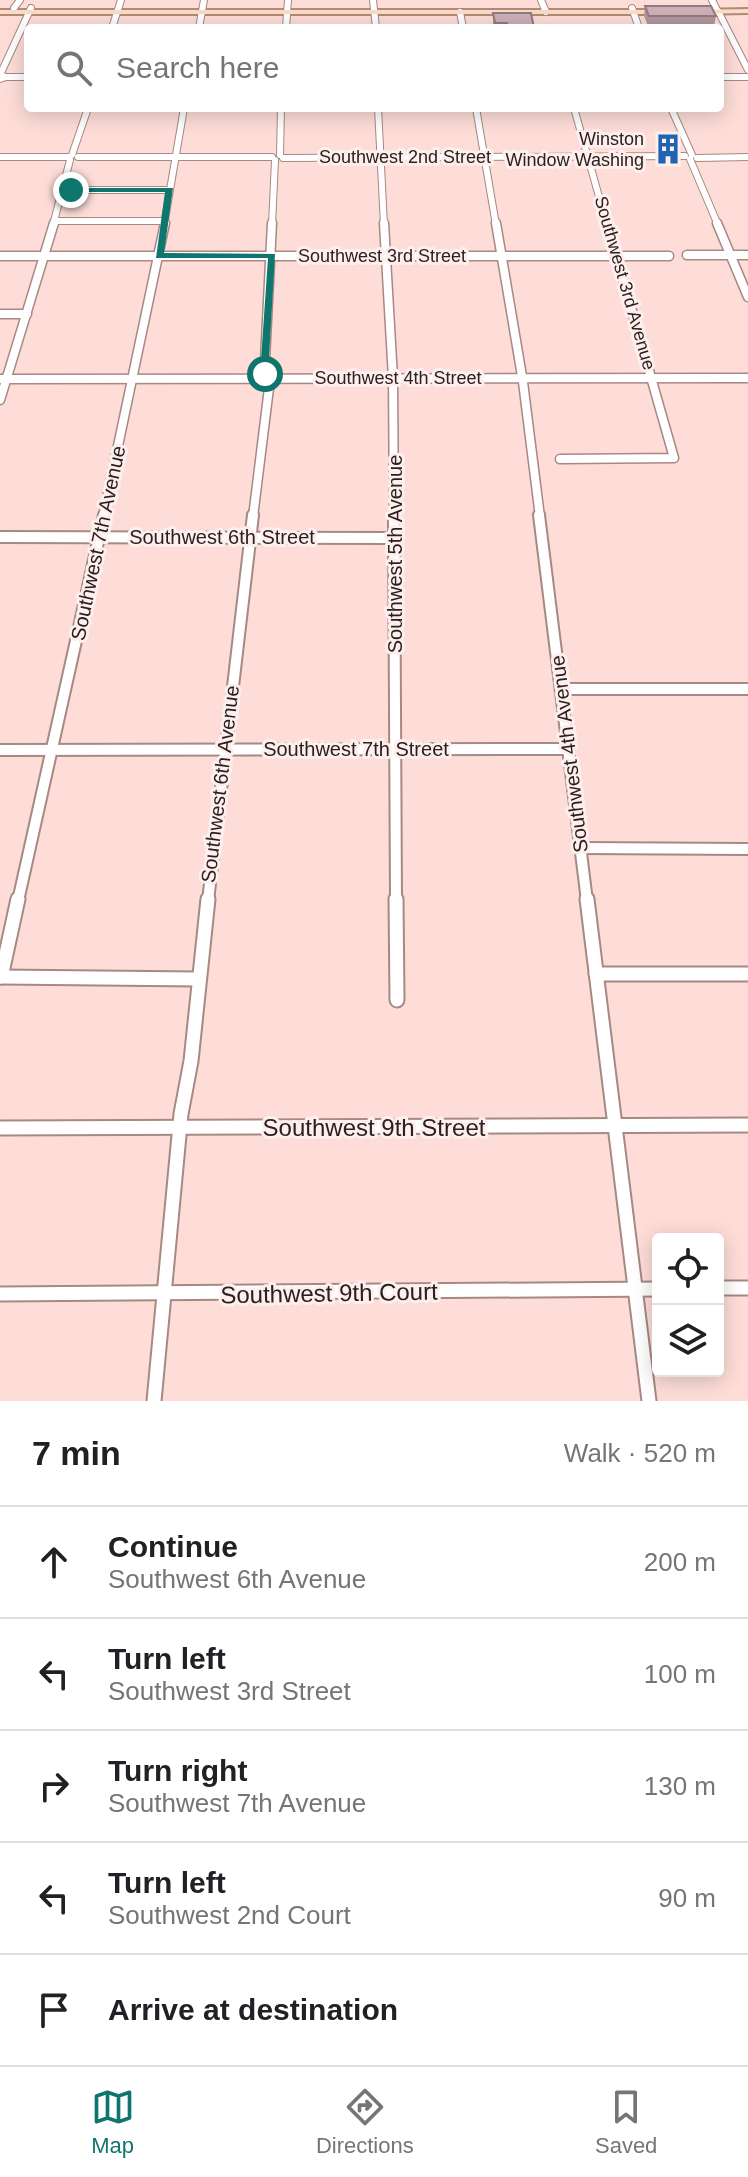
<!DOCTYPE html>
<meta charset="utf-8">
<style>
body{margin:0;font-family:Helvetica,sans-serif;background:#f2f2f2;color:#202124}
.controls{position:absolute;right:24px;bottom:24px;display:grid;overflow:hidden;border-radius:8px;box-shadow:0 4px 20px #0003}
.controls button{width:72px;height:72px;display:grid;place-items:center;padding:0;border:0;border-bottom:2px solid #e0e0e0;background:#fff;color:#202124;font:40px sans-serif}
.stop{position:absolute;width:24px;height:24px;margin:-18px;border:6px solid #0f766e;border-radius:50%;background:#fff}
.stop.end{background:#0f766e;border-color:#fff;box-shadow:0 2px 8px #0008}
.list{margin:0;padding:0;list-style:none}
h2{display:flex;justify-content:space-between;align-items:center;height:104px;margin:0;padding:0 32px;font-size:34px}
h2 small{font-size:26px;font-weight:400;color:#757577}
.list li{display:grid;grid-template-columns:52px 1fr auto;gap:24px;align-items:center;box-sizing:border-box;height:112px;padding:0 32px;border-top:2px solid #e0e0e0}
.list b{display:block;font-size:30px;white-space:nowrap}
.list p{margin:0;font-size:26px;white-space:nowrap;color:#757577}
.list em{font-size:26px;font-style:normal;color:#757577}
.icon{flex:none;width:44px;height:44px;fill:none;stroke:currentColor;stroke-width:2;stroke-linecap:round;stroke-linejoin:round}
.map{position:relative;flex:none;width:748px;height:1401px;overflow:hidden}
.search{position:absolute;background:#fff;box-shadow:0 4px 20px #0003;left:24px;right:24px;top:24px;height:88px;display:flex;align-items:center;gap:20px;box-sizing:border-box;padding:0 28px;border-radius:8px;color:#757577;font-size:30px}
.sheet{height:664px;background:#fff}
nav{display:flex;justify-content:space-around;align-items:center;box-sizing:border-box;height:112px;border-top:2px solid #e0e0e0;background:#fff;font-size:22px;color:#757577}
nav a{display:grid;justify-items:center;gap:4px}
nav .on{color:#0f766e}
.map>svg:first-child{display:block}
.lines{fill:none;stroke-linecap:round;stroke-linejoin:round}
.street-far3-casing{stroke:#a68884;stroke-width:8}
.street-far2-casing{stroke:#a68884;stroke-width:11}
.street-far1-casing{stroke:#a68884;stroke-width:14}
.street-casing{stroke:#a68884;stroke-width:17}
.primary-casing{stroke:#b18a73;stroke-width:4}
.street-far3{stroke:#fff;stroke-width:6}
.street-far2{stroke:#fff;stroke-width:8}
.street-far1{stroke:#fff;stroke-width:10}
.street{stroke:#fff;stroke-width:13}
.primary{fill:#fbdbc7;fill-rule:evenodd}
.wall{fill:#b1969d}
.building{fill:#ceafb7;stroke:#907a80;stroke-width:2}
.route{fill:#0f766e}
.labels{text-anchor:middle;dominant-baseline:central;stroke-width:6;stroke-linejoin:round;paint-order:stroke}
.far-poi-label{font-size:18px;fill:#2c201e;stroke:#fdefed;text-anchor:end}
.far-street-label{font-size:18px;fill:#2c201e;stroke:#fdefed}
.street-label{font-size:20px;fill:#2c201e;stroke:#fdefed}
.near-street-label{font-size:24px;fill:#2c201e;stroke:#fdefed}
</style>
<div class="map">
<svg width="748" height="1401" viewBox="0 0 748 1401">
<rect width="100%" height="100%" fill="#feddd8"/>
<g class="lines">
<g class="street-far3-casing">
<g id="street-far3">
<path d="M373 0 376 28"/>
<path d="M541 0 546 12"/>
<path d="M712 0 716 8"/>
<path d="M14 8 20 0"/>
<path d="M632 8 639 28"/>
<path d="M718 11 748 70"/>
<path d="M460 12 463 28"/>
<path d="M112 28 121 0"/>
<path d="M199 28 204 0"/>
<path d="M286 28 288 0"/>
<path d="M6 77H28"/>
<path d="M720 77H748"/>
<path d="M0 79 6 77 0 75 31 8"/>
<path d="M378 108 384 225"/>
<path d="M476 108 496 225"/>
<path d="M574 108 607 225"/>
<path d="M671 108 692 155"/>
<path d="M72 155 88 108"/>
<path d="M280 155 281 108"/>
<path d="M0 157H69"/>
<path d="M78 157H272"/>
<path d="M283 158 685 156"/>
<path d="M697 158 748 157"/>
<path d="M690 159 718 225"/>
<path d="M64 190H170"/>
<path d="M55 221H164"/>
<path d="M53 225 70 160"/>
<path d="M164 225 184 108"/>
<path d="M272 225 275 160"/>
</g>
</g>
<g class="street-far2-casing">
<g id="street-far2">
<path d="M384 223 393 378 394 517"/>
<path d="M496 223 523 382 540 517"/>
<path d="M717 223 748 297"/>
<path d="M687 255H748"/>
<path d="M0 256H669"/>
<path d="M0 314H27"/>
<path d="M0 379 748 378"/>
<path d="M0 400 54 223"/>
<path d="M560 459 674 458 607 223"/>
<path d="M103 517 165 223"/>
<path d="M253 517 269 388 264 379 272 223"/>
</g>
</g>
<g class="street-far1-casing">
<g id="street-far1">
<path d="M394 515 396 901"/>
<path d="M539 515 587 901"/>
<path d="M0 537 396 538"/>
<path d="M561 689H748"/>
<path d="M0 750 568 749"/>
<path d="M580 848 748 849"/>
<path d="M18 901 104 515"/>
<path d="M208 901 253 515"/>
</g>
</g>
<g class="street-casing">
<g id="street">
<path d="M396 899 397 1000"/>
<path d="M587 899 649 1401"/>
<path d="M596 974H748"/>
<path d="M0 977 198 979"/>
<path d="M1 977 18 899"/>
<path d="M0 1128 748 1125"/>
<path d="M718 1288H748"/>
<path d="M0 1294 658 1289"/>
<path d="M154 1401 181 1114 191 1061 208 899"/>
</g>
</g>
<g class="primary-casing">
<g id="primary">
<path d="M748 9V13L694 14 690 12 694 10Z"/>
<path d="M0 10H666L670 12 666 14H0Z"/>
</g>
</g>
<use href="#street-far3" class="street-far3"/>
<use href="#street-far2" class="street-far2"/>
<use href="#street-far1" class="street-far1"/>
<use href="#street" class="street"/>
<use href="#primary" class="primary"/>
</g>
<g class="wall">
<path d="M645 6 716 16 714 26H648L644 16Z"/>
<path d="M493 13 534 28H493Z"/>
</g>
<g class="building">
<path d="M645 6H711L716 16H649Z"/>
<path d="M493 13H531L534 28H508L507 23H495Z"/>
</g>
<path class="route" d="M68 188H173L164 253 275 254 268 376 260 374 268 258H156L165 192H71Z"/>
<defs>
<g id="building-bare" transform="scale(2.4)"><path d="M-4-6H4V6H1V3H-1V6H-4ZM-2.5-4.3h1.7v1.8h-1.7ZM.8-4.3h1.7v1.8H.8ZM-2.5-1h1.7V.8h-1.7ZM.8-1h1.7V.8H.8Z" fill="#2163b3" stroke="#fdefed" stroke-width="2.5" paint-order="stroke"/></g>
</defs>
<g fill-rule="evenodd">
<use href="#building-bare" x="668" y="149"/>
</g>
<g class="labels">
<g class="far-poi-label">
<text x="644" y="139">Winston<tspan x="644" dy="21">Window Washing</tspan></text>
</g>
<g class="far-street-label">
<text x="405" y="157">Southwest 2nd Street</text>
<text x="382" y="256">Southwest 3rd Street</text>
<text transform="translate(625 283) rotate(74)">Southwest 3rd Avenue</text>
<text x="398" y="378">Southwest 4th Street</text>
</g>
<g class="street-label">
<text x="222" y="537">Southwest 6th Street</text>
<text transform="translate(98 543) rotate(-78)">Southwest 7th Avenue</text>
<text transform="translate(395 554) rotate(-90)">Southwest 5th Avenue</text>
<text x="356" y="749">Southwest 7th Street</text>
<text transform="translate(569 754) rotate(-97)">Southwest 4th Avenue</text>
<text transform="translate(220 784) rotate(-83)">Southwest 6th Avenue</text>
</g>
<g class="near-street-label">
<text x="374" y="1127">Southwest 9th Street</text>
<text transform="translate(329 1293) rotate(-1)">Southwest 9th Court</text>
</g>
</g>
</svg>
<div class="controls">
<button><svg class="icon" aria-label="locate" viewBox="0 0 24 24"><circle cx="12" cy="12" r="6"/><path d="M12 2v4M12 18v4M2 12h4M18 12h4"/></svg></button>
<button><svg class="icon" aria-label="layers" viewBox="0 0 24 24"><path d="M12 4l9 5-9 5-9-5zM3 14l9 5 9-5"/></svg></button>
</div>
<div class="stop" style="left:265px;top:374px"></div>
<div class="stop end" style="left:71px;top:190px"></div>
<div class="search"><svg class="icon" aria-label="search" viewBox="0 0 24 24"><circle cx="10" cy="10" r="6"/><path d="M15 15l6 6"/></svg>Search here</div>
</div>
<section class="sheet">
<h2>7 min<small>Walk · 520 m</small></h2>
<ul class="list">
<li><svg class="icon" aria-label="ahead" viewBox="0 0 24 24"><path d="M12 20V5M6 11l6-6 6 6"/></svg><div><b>Continue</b><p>Southwest 6th Avenue</p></div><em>200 m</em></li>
<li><svg class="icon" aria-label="left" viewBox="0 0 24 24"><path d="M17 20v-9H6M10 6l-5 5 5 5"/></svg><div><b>Turn left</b><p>Southwest 3rd Street</p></div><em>100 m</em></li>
<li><svg class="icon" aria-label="right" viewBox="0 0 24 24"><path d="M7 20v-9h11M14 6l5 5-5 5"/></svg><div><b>Turn right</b><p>Southwest 7th Avenue</p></div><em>130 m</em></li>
<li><svg class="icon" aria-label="left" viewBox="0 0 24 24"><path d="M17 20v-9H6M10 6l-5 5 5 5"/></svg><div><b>Turn left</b><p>Southwest 2nd Court</p></div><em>90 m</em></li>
<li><svg class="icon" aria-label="arrive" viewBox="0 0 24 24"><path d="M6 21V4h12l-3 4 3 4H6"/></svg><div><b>Arrive at destination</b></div></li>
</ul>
</section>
<nav>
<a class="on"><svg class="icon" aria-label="map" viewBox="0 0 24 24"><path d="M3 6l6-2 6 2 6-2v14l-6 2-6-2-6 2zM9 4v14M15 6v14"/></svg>Map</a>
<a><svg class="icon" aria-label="directions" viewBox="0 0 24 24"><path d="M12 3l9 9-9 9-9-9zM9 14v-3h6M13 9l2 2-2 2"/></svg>Directions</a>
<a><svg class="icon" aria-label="saved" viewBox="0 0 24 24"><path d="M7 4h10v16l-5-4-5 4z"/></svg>Saved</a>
</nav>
